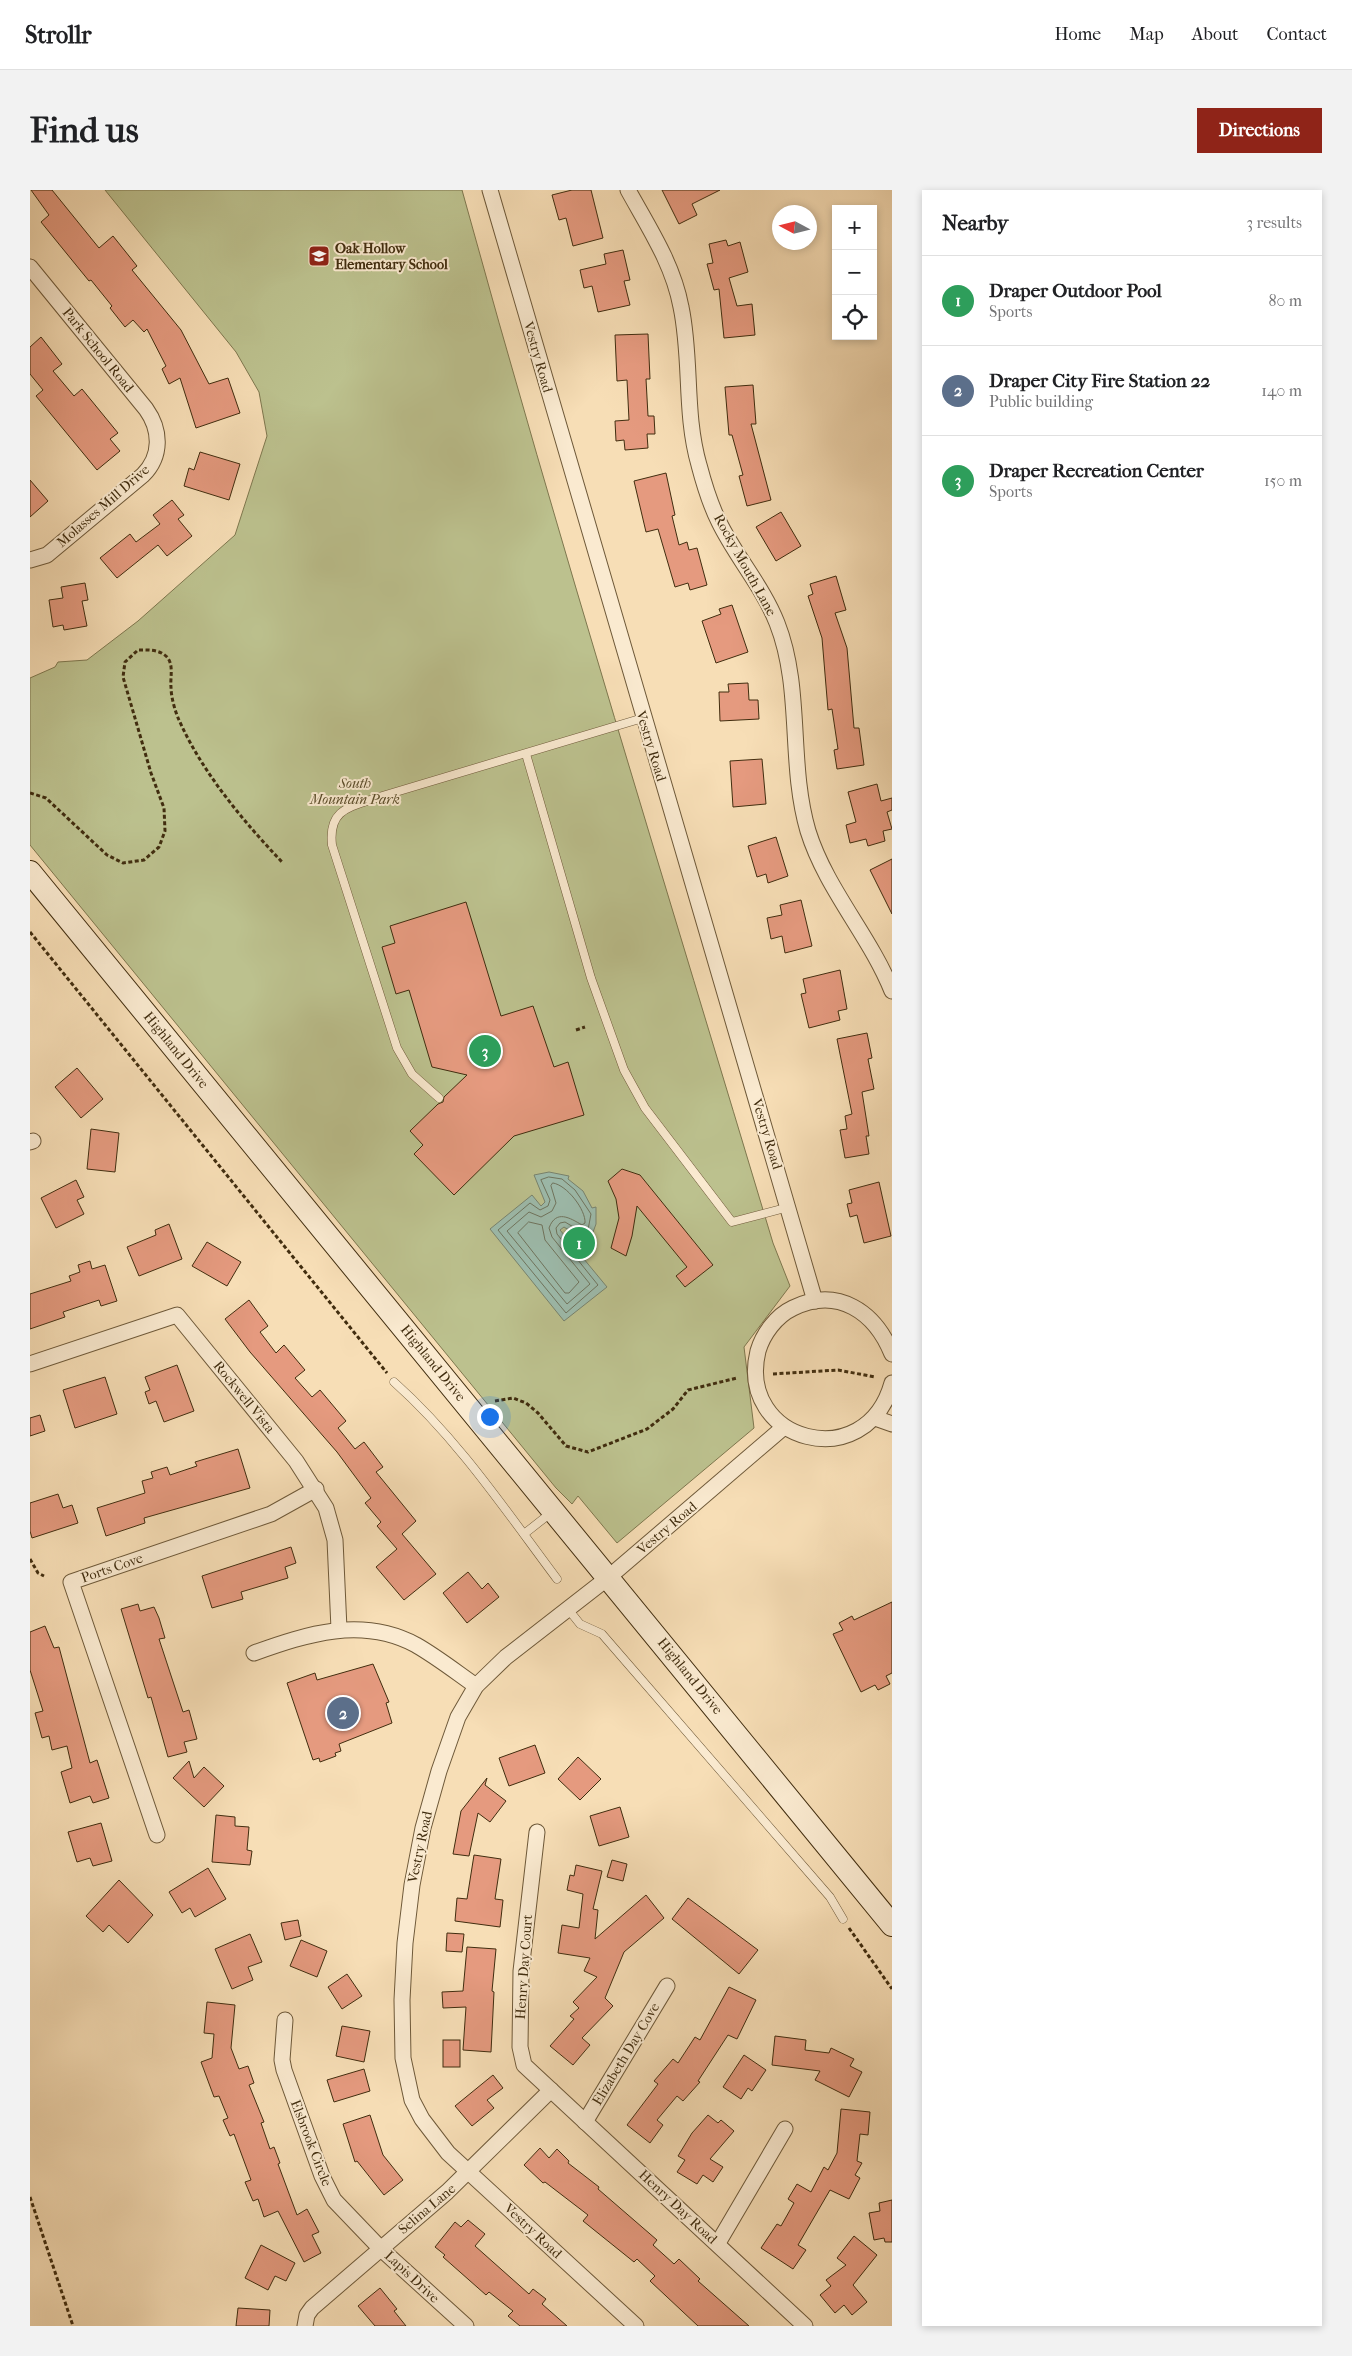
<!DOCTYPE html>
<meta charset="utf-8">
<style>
body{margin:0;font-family:"IM FELL French Canon",serif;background:#f2f2f2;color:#202124}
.controls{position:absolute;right:15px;top:15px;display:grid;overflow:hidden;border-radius:0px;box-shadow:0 2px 8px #0003}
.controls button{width:45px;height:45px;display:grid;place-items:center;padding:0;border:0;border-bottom:1px solid #e0e0e0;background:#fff;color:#202124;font:25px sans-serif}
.compass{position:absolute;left:742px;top:15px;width:45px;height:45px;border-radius:50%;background:#fff;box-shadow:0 2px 8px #0003;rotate:277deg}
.you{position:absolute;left:459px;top:1226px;width:18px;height:18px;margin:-12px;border:4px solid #fff;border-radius:50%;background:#1a73e8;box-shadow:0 0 0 8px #1a73e833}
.badge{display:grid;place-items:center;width:32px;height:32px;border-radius:50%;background:#8f2418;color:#fff;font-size:16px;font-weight:700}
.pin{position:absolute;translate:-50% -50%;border:2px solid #fff;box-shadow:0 1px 5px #0006}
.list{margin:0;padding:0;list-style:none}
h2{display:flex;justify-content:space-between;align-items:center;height:65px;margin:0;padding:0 20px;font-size:21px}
h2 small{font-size:16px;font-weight:400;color:#757577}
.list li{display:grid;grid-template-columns:32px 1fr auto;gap:15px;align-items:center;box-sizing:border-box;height:90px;padding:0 20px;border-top:1px solid #e0e0e0}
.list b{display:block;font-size:19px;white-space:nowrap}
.list p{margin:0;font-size:16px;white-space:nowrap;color:#757577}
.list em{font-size:16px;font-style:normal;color:#757577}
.icon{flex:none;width:28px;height:28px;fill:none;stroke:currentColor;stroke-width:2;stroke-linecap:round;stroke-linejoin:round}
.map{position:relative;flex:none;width:862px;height:2136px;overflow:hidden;border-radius:0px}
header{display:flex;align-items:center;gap:30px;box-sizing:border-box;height:70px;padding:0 25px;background:#fff;border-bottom:1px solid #e0e0e0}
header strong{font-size:24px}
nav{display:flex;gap:28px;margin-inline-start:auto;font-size:18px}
.intro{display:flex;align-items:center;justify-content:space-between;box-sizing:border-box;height:120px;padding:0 30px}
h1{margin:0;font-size:35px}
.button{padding:12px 22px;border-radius:0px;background:#8f2418;color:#fff;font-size:18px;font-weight:700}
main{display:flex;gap:30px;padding:0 30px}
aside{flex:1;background:#fff;border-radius:0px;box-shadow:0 2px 8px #0003}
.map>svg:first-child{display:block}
.green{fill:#bcc18e;stroke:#7e774e}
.water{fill:#9dbcad;stroke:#78836e}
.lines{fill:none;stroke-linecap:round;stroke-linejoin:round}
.shore{stroke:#6f745e;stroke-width:1}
.building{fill:#e59a7f;stroke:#412d0f}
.service-casing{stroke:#6e5939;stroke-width:9}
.minor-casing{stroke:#6e5939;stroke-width:17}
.secondary-casing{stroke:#412d0f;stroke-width:24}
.path{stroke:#412d0f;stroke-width:3;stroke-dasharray:4 2.5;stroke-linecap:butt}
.service{stroke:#faead0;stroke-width:8}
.minor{stroke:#faead0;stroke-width:15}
.secondary{stroke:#faead0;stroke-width:22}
.labels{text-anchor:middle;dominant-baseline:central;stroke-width:4;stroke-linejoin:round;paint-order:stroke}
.poi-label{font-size:14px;font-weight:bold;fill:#412d0f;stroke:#faead0;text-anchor:start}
.street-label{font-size:14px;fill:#412d0f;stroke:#faead0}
.park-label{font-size:14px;font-style:italic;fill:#5a4b28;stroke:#faead0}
</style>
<header>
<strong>Strollr</strong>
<nav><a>Home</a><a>Map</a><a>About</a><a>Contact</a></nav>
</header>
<div class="intro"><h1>Find us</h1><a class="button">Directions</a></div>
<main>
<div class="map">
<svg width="862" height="2136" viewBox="0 0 862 2136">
<rect width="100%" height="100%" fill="#f7deb6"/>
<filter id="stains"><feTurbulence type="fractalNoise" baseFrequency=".004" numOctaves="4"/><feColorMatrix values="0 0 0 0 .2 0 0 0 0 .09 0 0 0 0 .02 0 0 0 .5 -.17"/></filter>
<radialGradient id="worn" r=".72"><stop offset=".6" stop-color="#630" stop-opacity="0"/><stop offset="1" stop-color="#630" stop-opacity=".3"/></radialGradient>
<path class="green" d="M75 0H432C529 353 638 703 743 1053L760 1096 714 1157 724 1238 587 1353 548 1306 542 1314 526 1298 0 655V488L25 477 28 472 57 470 108 431 205 345 237 246 229 202 206 162Z"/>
<path class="water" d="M519 982 539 986 538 989 553 1001 562 1018 566 1017V1034L559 1053 534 1037 530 1040 577 1097 534 1131 460 1039 502 1005 511 1016 515 1012 504 985Z"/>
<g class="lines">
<g class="shore">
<path d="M519 987 532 989 545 1000 561 1024 557 1045 535 1032 530 1033 526 1038 527 1044 568 1095 536 1123 468 1040 500 1013 510 1020 518 1016 520 1010 511 990Z"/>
<path d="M523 993C537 995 556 1020 555 1033L552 1035C540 1028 526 1019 519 1038L522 1047 560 1094 537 1114 477 1041 499 1022 511 1027 522 1021 526 1013 521 996Z"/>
<path d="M499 1032 512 1035 515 1050 549 1092 539 1103H535L488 1043Z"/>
</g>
</g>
<g class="building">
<path d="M1 0H22L69 58 83 46 107 76 102 80 151 140 179 194 198 188 210 223 166 238 150 188 139 194 132 179 136 176 117 139 114 142 103 130 95 137 80 118 82 116 61 90 59 91 11 32 19 25Z"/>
<path d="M542 0H561L573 48 543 56 536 28 529 30 522 5Z"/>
<path d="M632 0H690L662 14 667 25 649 34Z"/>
<path d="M696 50 698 56 710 52 718 82 699 88 707 116 722 114 725 145 694 148 689 99 684 100 677 74 683 73 679 54Z"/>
<path d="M593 60 600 90 594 91 600 115 568 122 562 96 554 98 550 80 576 74 574 64Z"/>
<path d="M618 144 620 189H616L618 226H624L625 244H617L618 258 595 260 594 250 586 251 585 231 599 230 597 190 587 191 585 145Z"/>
<path d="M11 147 32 174 23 181 44 206 52 199 88 243 80 249 90 261 67 280 6 206 13 200 0 184V157Z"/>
<path d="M723 195 726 234H721L741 310 717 316 709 286 713 285 702 245H699L695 197Z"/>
<path d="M170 262 210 274 199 310 154 296 159 278 164 280Z"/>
<path d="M636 283 645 325 642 326 649 355 657 352 659 360 667 358 677 395 660 400 658 393 645 397 628 339 616 342 604 291Z"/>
<path d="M0 290 18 311 0 327Z"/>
<path d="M142 310 154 325 148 329 162 346 137 366 128 355 87 388 70 368 100 344 106 352 130 334 123 325Z"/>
<path d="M751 322 771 356 746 371 726 337Z"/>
<path d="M806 386 816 420 805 423 817 458 824 538H829L834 575 807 579 804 560 808 559 802 519 798 520 792 448 778 406 783 404 780 394Z"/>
<path d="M55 393 58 410 52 411 57 436 34 440 33 435 23 437 19 410 33 408 31 397Z"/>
<path d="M702 415 718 462 686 473 672 431 691 424 689 419Z"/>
<path d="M718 493 719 510H728L729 529 690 531 689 502H699L698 494Z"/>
<path d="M732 569 736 614 703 617 700 571Z"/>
<path d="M847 594 851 611 862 608V620L857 622 862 639 853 641 855 651 838 656 836 649 820 653 816 635 826 632 818 602Z"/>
<path d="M746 647 758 686 738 693 736 684 727 687 718 656Z"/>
<path d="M862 669V724L840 680Z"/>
<path d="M771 710 782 756 755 763 752 746 741 749 737 728 752 725 750 715Z"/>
<path d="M436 712 471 826 503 816 524 877 538 872 554 925 484 946 424 1005 384 964 393 955 380 941 408 914 413 912 414 907 437 885 402 877 379 800 366 804 352 757 365 753 360 736Z"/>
<path d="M810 780 817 819 808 821 810 830 779 838 771 804 776 803 773 789Z"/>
<path d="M837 843 842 868 838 869 844 899 832 902 839 946H836L839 964 815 968 810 940 817 939 815 926 822 924 807 849Z"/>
<path d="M47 878 73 909 51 928 25 897Z"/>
<path d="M61 939 89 943 85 982 57 979Z"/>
<path d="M592 979 610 985 683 1075 655 1097 646 1086 657 1077 607 1016 602 1046 596 1066 581 1058 589 1028 586 1009 578 991Z"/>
<path d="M46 990 54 1007 47 1010 54 1024 26 1038 11 1008Z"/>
<path d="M849 992 861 1046 834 1053 827 1025 820 1027 817 1014 822 1013 819 1000Z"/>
<path d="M139 1034 152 1069 109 1086 97 1057 126 1045 125 1040Z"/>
<path d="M177 1052 211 1072 197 1096 162 1076Z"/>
<path d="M60 1071 62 1079 75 1075 87 1111 71 1116 69 1110 33 1122 35 1127 0 1139V1104L41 1091 39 1086 50 1082 48 1075Z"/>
<path d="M219 1110 238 1136 230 1142 246 1163 254 1155 275 1180 265 1188 282 1207 290 1200 316 1231 308 1238 325 1259 334 1252 353 1277 346 1282 386 1331 372 1344 406 1384 374 1410 346 1377 367 1359 347 1336 351 1332 335 1313 341 1308 307 1262 220 1162 195 1129Z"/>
<path d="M147 1175 164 1221 134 1232 126 1211 119 1214 115 1202 120 1200 115 1187Z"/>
<path d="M75 1187 87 1224 45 1238 33 1200Z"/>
<path d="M10 1225 15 1241 0 1246V1228Z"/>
<path d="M208 1259 220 1298 114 1328 115 1333 76 1346 67 1318 115 1303 112 1291 123 1288 121 1282 137 1277 140 1285 167 1276 165 1272Z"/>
<path d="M28 1304 33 1318 42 1315 48 1333 2 1348 0 1341V1313Z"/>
<path d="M261 1357 266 1373 255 1377 258 1388 211 1402 213 1409 182 1418 172 1386Z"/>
<path d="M438 1382 452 1399 458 1393 469 1407 437 1433 413 1403Z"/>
<path d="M862 1412V1483L856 1486 860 1494 848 1500 845 1495 831 1502 803 1444 813 1440 809 1433 822 1426 824 1430Z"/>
<path d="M108 1414 110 1421 124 1417 129 1428 135 1448 129 1449 153 1522 159 1520 167 1549 154 1552 157 1562 138 1567 121 1507 118 1508 91 1419Z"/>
<path d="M15 1436 24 1458 29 1457 60 1573 67 1570 79 1608 63 1613 60 1606 40 1613 31 1582 42 1578 37 1556 22 1560 19 1546 12 1548 5 1523 13 1521 0 1480V1442Z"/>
<path d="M343 1474 359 1512 356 1513 362 1533 309 1554 311 1561 305 1563 306 1566 290 1572 289 1568 283 1570 257 1493 285 1483 287 1490Z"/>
<path d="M505 1555 515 1583 479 1596 469 1568Z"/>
<path d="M548 1567 571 1589 550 1610 528 1589Z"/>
<path d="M159 1571 164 1588 174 1577 194 1596 174 1617 143 1588Z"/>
<path d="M457 1588 455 1595 476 1611 460 1632 448 1623 439 1666 423 1664 431 1621Z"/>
<path d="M590 1617 599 1647 569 1656 560 1626Z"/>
<path d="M186 1625 205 1627V1636L219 1637 217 1660 222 1661 220 1675 182 1672Z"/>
<path d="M71 1633 82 1671 63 1676 60 1668 47 1672 38 1642Z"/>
<path d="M444 1665 471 1669 465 1709 473 1710 470 1737 425 1731 427 1708 437 1709Z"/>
<path d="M582 1670 597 1674 593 1691 577 1687Z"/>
<path d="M546 1675 572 1681 563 1719 568 1720 565 1749 616 1705 634 1728 594 1762 575 1808 583 1816 552 1848 560 1855 543 1875 520 1856 544 1829 540 1826 549 1818 543 1812 567 1787 554 1781 560 1768 528 1763 532 1735 549 1738 553 1704 537 1700 540 1685 544 1686Z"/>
<path d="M178 1678 196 1709 165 1727 160 1718 152 1723 139 1702Z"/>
<path d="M89 1690 123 1725 98 1753 79 1735 73 1742 56 1726Z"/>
<path d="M658 1708 728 1760 709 1784 642 1729Z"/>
<path d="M268 1730 271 1746 255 1750 251 1733Z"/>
<path d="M417 1743 434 1744 432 1762 416 1761Z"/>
<path d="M220 1744 232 1772 218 1777 223 1790 202 1799 185 1759Z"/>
<path d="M271 1750 297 1761 287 1787 260 1776Z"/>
<path d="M437 1757 466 1759 462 1801 464 1802 461 1862 433 1860 436 1817 413 1818 412 1802 433 1801Z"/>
<path d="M317 1784 332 1806 312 1819 298 1797Z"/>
<path d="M699 1797 726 1810 707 1849 698 1845 668 1891 670 1892 653 1911 647 1906 627 1930 633 1935 620 1953 597 1935 628 1894 624 1891 643 1869 648 1873 665 1847 670 1850Z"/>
<path d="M177 1812 205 1815 201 1858 209 1879 218 1876 224 1893 219 1895 234 1932 231 1933 240 1959 244 1957 250 1973 248 1974 267 2025 277 2019 289 2042 282 2045 291 2063 274 2072 248 2021 234 2027 228 2009 223 2011 215 1992 221 1990 204 1944 200 1946 193 1930 198 1928 189 1906 184 1907 171 1872 182 1868 184 1844 174 1843Z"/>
<path d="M312 1836 340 1841 334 1872 306 1866Z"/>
<path d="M745 1846 776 1850 775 1860 799 1863 801 1858 824 1869 820 1876 832 1882 819 1907 785 1890 790 1881 742 1875Z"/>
<rect x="413" y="1850" width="17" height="27"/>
<path d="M714 1865 736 1880 722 1901 718 1898 711 1909 693 1897Z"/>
<path d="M334 1879 340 1901 304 1912 297 1890Z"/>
<path d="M463 1885 473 1898 457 1910 464 1918 442 1936 425 1916Z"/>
<path d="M811 1919 840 1922 838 1945 830 1944 827 1971 832 1973 825 1985 830 1988 819 2009 800 2000 768 2055 776 2060 763 2079 731 2058 747 2034 751 2036 764 2013 758 2009 767 1994 781 2002 794 1977 798 1980 807 1963Z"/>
<path d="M340 1925 353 1965 373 1990 354 2005 327 1971 325 1972 313 1934Z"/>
<path d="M678 1925 688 1933 691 1930 704 1941 680 1969 693 1977 683 1992 673 1985 667 1994 647 1982 655 1970 648 1966 662 1943Z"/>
<path d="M510 1958 519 1968 527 1959 539 1971 538 1973 569 1997 568 1999 627 2050 623 2055 644 2074 649 2069 670 2089 668 2091 719 2136H668L620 2091 625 2086 607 2069 604 2072 553 2031 558 2025 515 1992 513 1993 494 1975Z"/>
<path d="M862 2010V2052H855L854 2048 844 2050 839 2023 850 2021 849 2013Z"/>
<path d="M438 2030 455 2044 445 2056 499 2104 503 2099 516 2109 512 2114 537 2136H490L478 2126 483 2121 459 2102 456 2105 413 2067 415 2065 405 2057 425 2032 431 2037Z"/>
<path d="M824 2046 847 2065 823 2095 837 2112 822 2125 814 2115 805 2123 790 2105 801 2096 796 2090 816 2075 807 2068Z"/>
<path d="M231 2055 265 2073 256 2091 245 2086 238 2100 215 2088Z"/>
<path d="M350 2098 367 2119 364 2121 376 2136H345L328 2116Z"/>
<path d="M208 2118 240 2120 239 2136H206Z"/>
</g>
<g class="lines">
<g class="service-casing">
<g id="service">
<path d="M496 564 561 788 594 880 615 918 702 1032 759 1017"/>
<path d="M409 908 382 884 367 858 302 655C298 618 321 617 349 607L613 528"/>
<path d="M364 1192C428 1249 476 1321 527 1389"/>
<path d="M494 1344 522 1322"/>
<path d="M538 1419 550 1434 572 1444 800 1707 813 1729"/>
</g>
</g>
<g class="minor-casing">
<g id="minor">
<path d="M460 0 785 1111"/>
<path d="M598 0C619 38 643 74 651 117 662 169 654 223 669 275 674 294 680 314 689 332 706 367 733 397 747 433 773 499 758 573 778 641 796 699 840 746 862 801"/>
<path d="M0 77 116 219C131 240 132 266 113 285L17 365 0 370"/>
<path d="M0 952 3 951"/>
<path d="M862 1164C845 1122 808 1096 763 1118 746 1126 733 1144 728 1161 706 1252 836 1287 862 1193"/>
<path d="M0 1174 147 1125 266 1271 296 1318 305 1350 309 1439"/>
<path d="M845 1228 862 1234"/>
<path d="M224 1463C277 1444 332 1426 386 1455 407 1467 426 1482 446 1496"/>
<path d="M507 1642 491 1781 490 1857 494 1875 775 2136"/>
<path d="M127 1645 41 1392 241 1324 286 1299"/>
<path d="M255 1830 252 1870 254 1880 292 1986 304 2010 350 2058 436 2136"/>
<path d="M555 1932 637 1796"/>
<path d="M688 2053 755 1939"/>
<path d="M275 2136 277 2125 282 2118 417 2002 521 1900"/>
<path d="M606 2136 418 1963 392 1929 382 1910 373 1868 372 1810 375 1753 382 1695 393 1638 409 1581 428 1527 446 1496 476 1467 579 1387 754 1237"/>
</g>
</g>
<g class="secondary-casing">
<path id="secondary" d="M0 682 862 1735"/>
</g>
<g class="path">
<path d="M0 603 16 608 77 665 93 673 114 670 129 657 135 641 134 618 121 583 93 487 95 472 108 460C118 460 129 459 137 467 144 475 140 488 141 497 141 507 145 521 149 530 172 582 213 631 252 672"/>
<path d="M0 742 357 1183"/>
<path d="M546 840 555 837"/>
<path d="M743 1184 808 1180 845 1187"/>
<path d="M465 1211 483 1208 496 1213 508 1223 536 1256 558 1262 617 1239 643 1219 658 1200 707 1188"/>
<path d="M0 1369 8 1383 14 1386"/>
<path d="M819 1738 862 1799"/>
<path d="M0 2007 43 2136"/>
</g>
<use href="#service" class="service"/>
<use href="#minor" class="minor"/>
<use href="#secondary" class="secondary"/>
</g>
<defs>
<g id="school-square" transform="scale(1.125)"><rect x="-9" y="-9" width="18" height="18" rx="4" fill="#8f2418" stroke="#faead0"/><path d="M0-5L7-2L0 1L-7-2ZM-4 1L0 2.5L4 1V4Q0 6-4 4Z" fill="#fff"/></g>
</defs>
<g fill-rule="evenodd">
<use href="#school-square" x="289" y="66"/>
</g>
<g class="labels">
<g class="poi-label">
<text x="305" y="58">Oak Hollow<tspan x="305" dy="16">Elementary School</tspan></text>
</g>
<g class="street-label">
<text transform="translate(68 160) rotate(51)">Park School Road</text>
<text transform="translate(508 167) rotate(74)">Vestry Road</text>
<text transform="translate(73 316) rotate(-41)">Molasses Mill Drive</text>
<text transform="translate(715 375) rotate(61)">Rocky Mouth Lane</text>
<text transform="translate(621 556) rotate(73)">Vestry Road</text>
<text transform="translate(146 860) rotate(51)">Highland Drive</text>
<text transform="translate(737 944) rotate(73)">Vestry Road</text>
<text transform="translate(403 1173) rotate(51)">Highland Drive</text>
<text transform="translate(214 1207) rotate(51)">Rockwell Vista</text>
<text transform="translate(637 1338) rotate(-40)">Vestry Road</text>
<text transform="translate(82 1378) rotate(-19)">Ports Cove</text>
<text transform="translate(660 1486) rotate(51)">Highland Drive</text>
<text transform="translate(390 1657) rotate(-78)">Vestry Road</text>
<text transform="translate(494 1777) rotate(-86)">Henry Day Court</text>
<text transform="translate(596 1864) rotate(-59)">Elizabeth Day Cove</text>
<text transform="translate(281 1953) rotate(69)">Elsbrook Circle</text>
<text transform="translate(648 2017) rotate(43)">Henry Day Road</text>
<text transform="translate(397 2019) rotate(-40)">Selina Lane</text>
<text transform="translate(503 2041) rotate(43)">Vestry Road</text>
<text transform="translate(382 2087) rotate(43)">Lapis Drive</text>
</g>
<g class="park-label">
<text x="325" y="593">South<tspan x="325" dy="16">Mountain Park</tspan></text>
</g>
</g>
<rect width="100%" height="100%" filter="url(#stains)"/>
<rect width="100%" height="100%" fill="url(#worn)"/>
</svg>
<div class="controls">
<button>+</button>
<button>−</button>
<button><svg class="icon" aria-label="locate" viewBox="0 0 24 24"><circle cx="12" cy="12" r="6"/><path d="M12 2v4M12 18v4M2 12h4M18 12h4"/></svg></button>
</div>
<svg class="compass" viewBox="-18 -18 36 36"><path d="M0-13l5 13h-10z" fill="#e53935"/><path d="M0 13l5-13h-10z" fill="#757577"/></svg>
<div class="you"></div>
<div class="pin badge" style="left:549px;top:1053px;background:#2e9e5b">1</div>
<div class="pin badge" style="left:313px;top:1523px;background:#5c6f8a">2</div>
<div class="pin badge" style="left:455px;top:861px;background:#2e9e5b">3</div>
</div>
<aside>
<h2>Nearby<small>3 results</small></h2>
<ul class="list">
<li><span class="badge" style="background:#2e9e5b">1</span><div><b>Draper Outdoor Pool</b><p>Sports</p></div><em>80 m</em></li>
<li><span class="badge" style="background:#5c6f8a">2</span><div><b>Draper City Fire Station 22</b><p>Public building</p></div><em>140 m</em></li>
<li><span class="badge" style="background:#2e9e5b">3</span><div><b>Draper Recreation Center</b><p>Sports</p></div><em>150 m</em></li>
</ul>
</aside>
</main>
